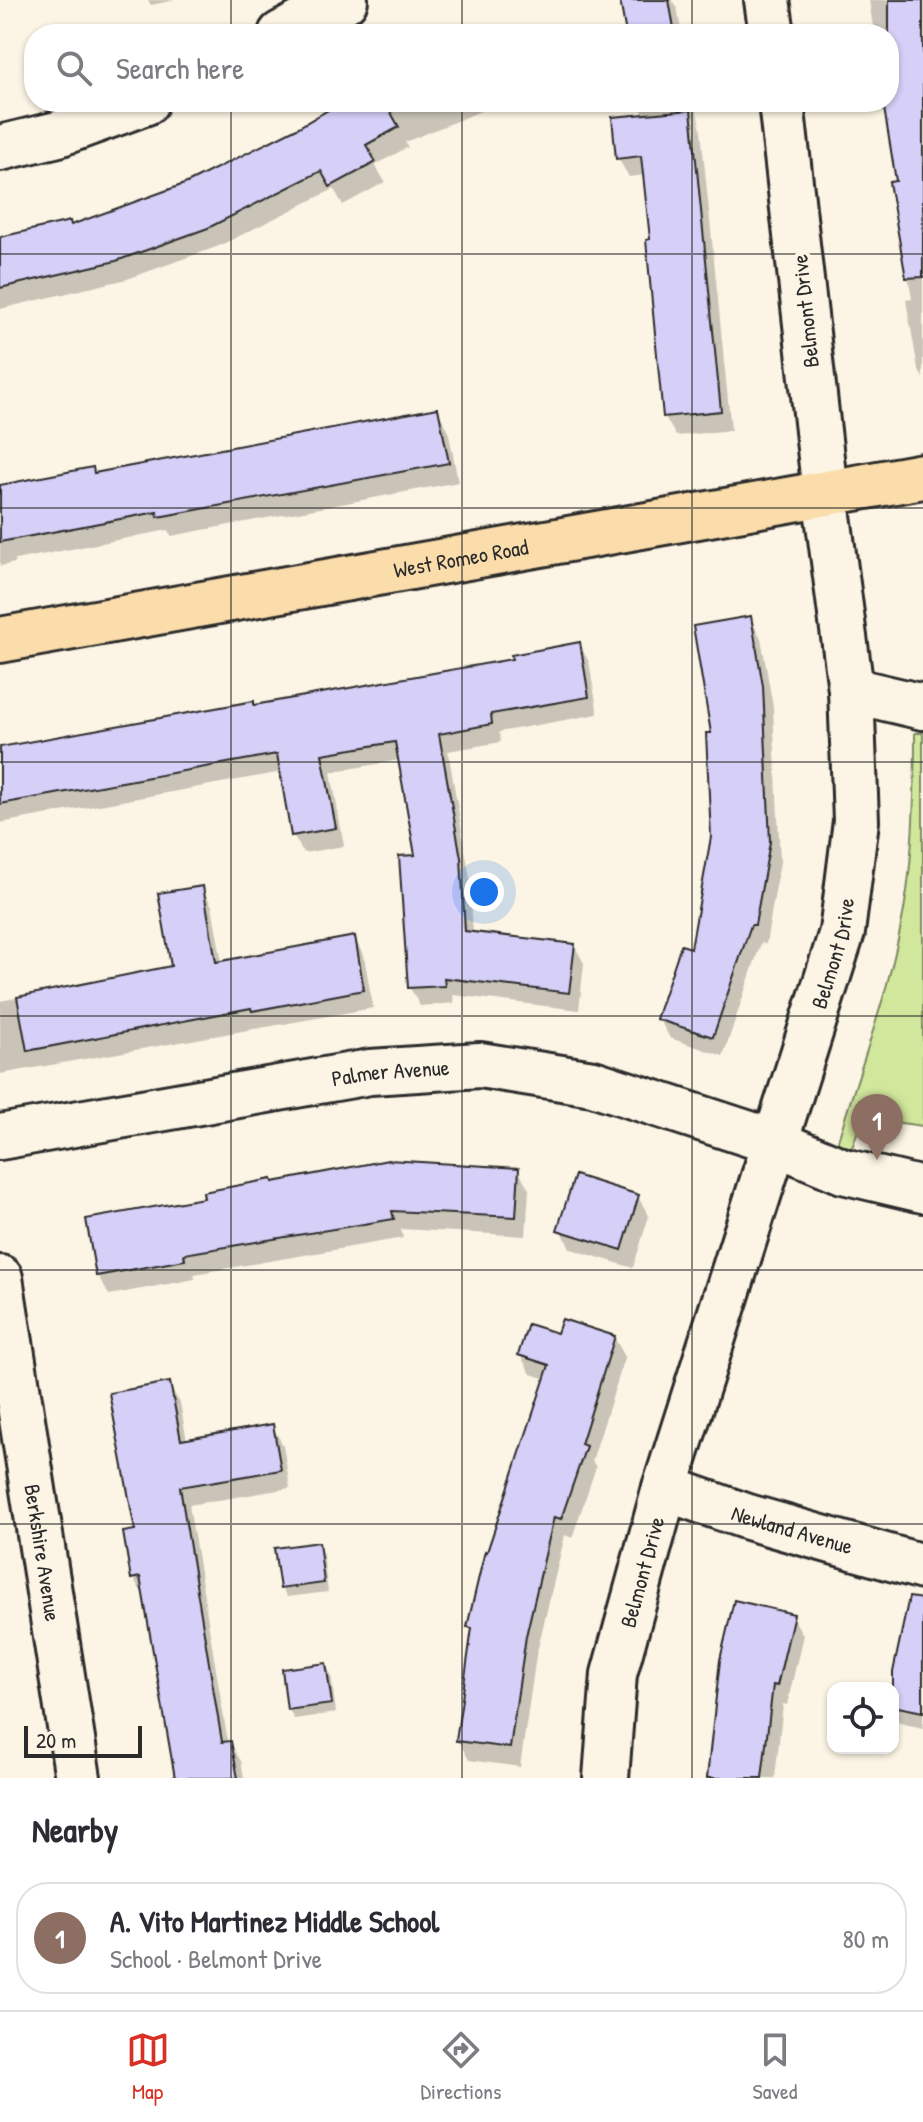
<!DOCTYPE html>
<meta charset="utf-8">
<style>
body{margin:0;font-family:"Patrick Hand",sans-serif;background:#f7f7f7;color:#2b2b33}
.controls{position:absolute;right:24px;bottom:24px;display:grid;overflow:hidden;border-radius:16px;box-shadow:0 2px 6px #0004}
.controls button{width:72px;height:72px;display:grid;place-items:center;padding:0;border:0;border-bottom:2px solid #e1e1e2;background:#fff;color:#2b2b33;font:40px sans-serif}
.scale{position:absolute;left:24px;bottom:20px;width:118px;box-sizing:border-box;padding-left:8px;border:4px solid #2b2b2b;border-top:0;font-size:22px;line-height:28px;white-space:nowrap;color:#2b2b2b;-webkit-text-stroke:6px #fcf5e5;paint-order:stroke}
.you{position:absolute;left:484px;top:892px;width:28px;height:28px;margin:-20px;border:6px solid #fff;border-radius:50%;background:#1a73e8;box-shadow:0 0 0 12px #1a73e833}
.badge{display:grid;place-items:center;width:52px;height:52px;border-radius:50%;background:#d93025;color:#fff;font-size:26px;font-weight:700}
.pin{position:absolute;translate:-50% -66px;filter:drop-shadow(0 2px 4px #0008)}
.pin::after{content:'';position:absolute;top:42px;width:28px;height:24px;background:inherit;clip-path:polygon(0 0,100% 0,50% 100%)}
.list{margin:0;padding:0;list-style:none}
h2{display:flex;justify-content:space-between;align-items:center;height:104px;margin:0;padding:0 32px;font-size:34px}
h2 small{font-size:26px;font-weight:400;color:#7c7c81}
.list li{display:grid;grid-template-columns:52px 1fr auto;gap:24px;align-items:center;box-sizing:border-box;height:112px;margin:0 16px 16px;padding:0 16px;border:2px solid #e1e1e2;border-radius:32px}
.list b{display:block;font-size:30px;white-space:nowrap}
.list p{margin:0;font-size:26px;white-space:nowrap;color:#7c7c81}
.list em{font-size:26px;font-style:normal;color:#7c7c81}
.icon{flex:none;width:44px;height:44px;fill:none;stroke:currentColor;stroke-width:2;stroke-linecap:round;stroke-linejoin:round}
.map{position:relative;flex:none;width:923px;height:1778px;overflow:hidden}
.search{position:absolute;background:#fff;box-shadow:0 2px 6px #0004;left:24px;right:24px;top:24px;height:88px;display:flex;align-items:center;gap:20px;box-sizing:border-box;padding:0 28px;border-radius:32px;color:#7c7c81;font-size:30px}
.sheet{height:232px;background:#fff}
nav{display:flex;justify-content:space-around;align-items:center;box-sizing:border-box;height:112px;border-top:2px solid #e1e1e2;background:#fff;font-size:22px;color:#7c7c81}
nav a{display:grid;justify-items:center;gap:4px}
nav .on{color:#d93025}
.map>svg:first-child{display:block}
.green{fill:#d1e79c;stroke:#7e8964;stroke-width:2}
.shadow{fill:#0003}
.building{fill:#d6cff7;stroke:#2b2b2b;stroke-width:2}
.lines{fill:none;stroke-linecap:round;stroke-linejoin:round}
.minor-casing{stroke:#2b2b2b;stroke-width:50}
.major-casing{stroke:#2b2b2b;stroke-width:50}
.minor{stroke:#fcf5e5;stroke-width:44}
.major{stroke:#fbddab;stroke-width:44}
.grid{fill:none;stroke:#2b2b2b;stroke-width:2;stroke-opacity:0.55}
.labels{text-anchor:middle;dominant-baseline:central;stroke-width:8;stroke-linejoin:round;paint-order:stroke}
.street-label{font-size:22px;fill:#2b2b2b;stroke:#fcf5e5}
</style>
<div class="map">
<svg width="923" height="1778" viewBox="0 0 923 1778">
<rect width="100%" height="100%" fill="#fcf5e5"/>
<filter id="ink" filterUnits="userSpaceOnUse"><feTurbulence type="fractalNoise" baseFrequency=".0125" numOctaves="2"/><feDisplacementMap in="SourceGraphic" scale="16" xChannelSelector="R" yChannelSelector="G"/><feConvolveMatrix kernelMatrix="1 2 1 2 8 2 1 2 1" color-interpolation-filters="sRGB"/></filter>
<g filter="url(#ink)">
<path class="green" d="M915 733H923V1126L894 1122 864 1113 852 1148 837 1144C862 1061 895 977 907 891 914 839 915 786 915 733Z"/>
<g class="shadow">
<path d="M148 0H175L151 5Z"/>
<path d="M622 0H672L677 8 682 34H628Z"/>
<path d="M869 0H923V378L918 369 906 300 912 299 892 184 899 183 886 102H889V34H874Z"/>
<path d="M348 102H503L405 142 408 147 375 165 385 182 343 205 334 189 219 246 127 279 0 309V241L71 227 188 185Z"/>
<path d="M641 102H695L701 131 731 430 676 436 665 417 645 175 629 177 618 158 643 116Z"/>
<path d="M437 410 448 429 458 482 171 536 168 530 15 560V563L0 566V491L92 469 95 475Z"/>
<path d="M750 618 761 638 773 707 780 862 766 944 761 943 723 1056 670 1038 659 1019 693 951 713 837V735Z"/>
<path d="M579 644 589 662 598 714 499 732 501 742 448 751 470 878 473 934 574 945 584 963 579 1010 453 995 454 1003 420 1006 410 988 417 857 400 760 331 772 344 846 304 853 293 835 282 772 0 823V749L514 661Z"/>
<path d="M202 888 212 906 222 963 354 938 364 956 373 1008 0 1074V1001L174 968Z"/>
<path d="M518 1170 529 1189 526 1236 401 1229 403 1238 194 1274 195 1279 109 1295 98 1276 207 1199 273 1184Z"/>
<path d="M638 1197 649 1216 633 1268 571 1249 560 1230Z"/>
<path d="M558 1336 614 1337 625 1357 592 1461 596 1467 572 1538 565 1535 536 1656 520 1767 469 1760 458 1740 474 1634 469 1627 489 1554 546 1379 531 1374 520 1355Z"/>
<path d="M169 1385 180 1403 187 1441 272 1426 283 1445 290 1488 189 1505 228 1743H230L241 1761 244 1778H176L144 1596 133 1578 138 1532Z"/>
<path d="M318 1544 323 1554 328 1592 287 1597 282 1588Z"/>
<path d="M792 1616 803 1635 787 1705 783 1704 775 1778H709Z"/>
<path d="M899 1653 923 1657V1728L900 1723 893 1712 892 1688Z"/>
<path d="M325 1665 331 1674 336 1713 294 1719 289 1710Z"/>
</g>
<g class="building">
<path d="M620 0H669L675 34H626Z"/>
<path d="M889 0H923V277L906 278 889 182 896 181 883 102H889Z"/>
<path d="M342 102H385L399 127 366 145 376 162 330 187 321 171 208 228 116 261 0 288V237L70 221 71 225 187 183 297 128Z"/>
<path d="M691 110 721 411 663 417 646 240 650 239 641 156 616 159 612 117Z"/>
<path d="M438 408 449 463 158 517 157 512 0 542V485L93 467 94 473Z"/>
<path d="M751 616 763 686 770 842 755 925H751L713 1037 656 1019 681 945 691 948 711 837 706 733H711L693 626Z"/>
<path d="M580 642 589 697 491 714 492 724 439 734 461 858 465 931 575 944 569 993 444 978 445 986 408 988 399 856 415 855 395 742 322 754 336 828 291 836 277 754 0 804V747L254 701V705L512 659 511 655Z"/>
<path d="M203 886 216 962 355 936 364 990 252 1011 251 1008 27 1051 17 997 171 966 158 893Z"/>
<path d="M388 1160 519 1168 516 1217 392 1211 394 1219 184 1254 185 1260 96 1276 86 1219 204 1198 203 1192 272 1179 273 1182Z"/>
<path d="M575 1175 639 1195 622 1250 557 1230Z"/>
<path d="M562 1319 615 1336 581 1444 586 1446 561 1519 554 1517 526 1636 510 1748 456 1741 472 1628 467 1627 485 1551 487 1552 549 1365 518 1355 528 1324 557 1333Z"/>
<path d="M170 1382 181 1440 273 1424 281 1470 180 1487 222 1742 231 1741 238 1778H175L140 1577 131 1579 123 1532 135 1530 109 1393Z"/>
<path d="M319 1542 324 1583 280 1589 274 1548Z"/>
<path d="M909 1597 923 1599V1712L893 1706V1672Z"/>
<path d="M734 1600 794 1614 777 1686 773 1685 762 1778H707L720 1660Z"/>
<path d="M326 1663 332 1704 287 1710 282 1669Z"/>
</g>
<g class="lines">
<g class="minor-casing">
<g id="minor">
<path d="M767 0 772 34"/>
<path d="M281 34 345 0"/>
<path d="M0 148 58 134 146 102"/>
<path d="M851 690 923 707"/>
<path id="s1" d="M0 1137 370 1072 480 1065 593 1083 774 1142 843 1171 923 1190"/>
<path id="s2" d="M0 1278 78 1778"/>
<path id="s3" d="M665 1488 748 1517 923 1567"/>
<path id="s4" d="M606 1778 614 1674 665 1488 842 932 856 821 851 690 825 493 781 102"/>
</g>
</g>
<g class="major-casing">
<g id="major">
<path id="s5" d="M0 640 923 476"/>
</g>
</g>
<use href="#minor" class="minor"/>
<use href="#major" class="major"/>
</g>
</g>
<path class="grid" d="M231 0V34M462 0V34M692 0V34M231 102V1778M462 102V1778M692 102V1778M0 254H923M0 508H923M0 762H923M0 1016H923M0 1270H923M0 1524H923"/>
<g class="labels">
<g class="street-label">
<text transform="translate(805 311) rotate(-96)">Belmont Drive</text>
<text stroke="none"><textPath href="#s5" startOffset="468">West Romeo Road</textPath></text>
<text stroke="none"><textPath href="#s4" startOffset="858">Belmont Drive</textPath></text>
<text stroke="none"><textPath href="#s1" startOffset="396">Palmer Avenue</textPath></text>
<text stroke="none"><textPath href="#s3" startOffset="134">Newland Avenue</textPath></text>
<text stroke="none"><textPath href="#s2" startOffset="278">Berkshire Avenue</textPath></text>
<text stroke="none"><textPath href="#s4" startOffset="210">Belmont Drive</textPath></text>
</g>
</g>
</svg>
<div class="controls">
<button><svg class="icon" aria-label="locate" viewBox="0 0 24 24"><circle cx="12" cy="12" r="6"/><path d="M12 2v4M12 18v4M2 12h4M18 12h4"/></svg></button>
</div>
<div class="scale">20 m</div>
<div class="you"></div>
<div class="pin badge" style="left:877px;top:1160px;background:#8d6e63">1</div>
<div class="search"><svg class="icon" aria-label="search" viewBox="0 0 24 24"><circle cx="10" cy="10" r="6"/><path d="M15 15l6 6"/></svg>Search here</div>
</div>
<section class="sheet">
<h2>Nearby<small></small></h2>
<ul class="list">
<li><span class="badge" style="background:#8d6e63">1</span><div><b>A. Vito Martinez Middle School</b><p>School · Belmont Drive</p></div><em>80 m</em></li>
</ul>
</section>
<nav>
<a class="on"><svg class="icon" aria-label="map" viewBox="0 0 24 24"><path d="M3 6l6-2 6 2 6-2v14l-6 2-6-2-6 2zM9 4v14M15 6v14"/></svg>Map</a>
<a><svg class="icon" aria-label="directions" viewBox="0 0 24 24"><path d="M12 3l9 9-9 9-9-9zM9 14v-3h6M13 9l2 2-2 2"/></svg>Directions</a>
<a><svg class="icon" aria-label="saved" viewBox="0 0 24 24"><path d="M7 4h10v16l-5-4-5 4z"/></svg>Saved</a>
</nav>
